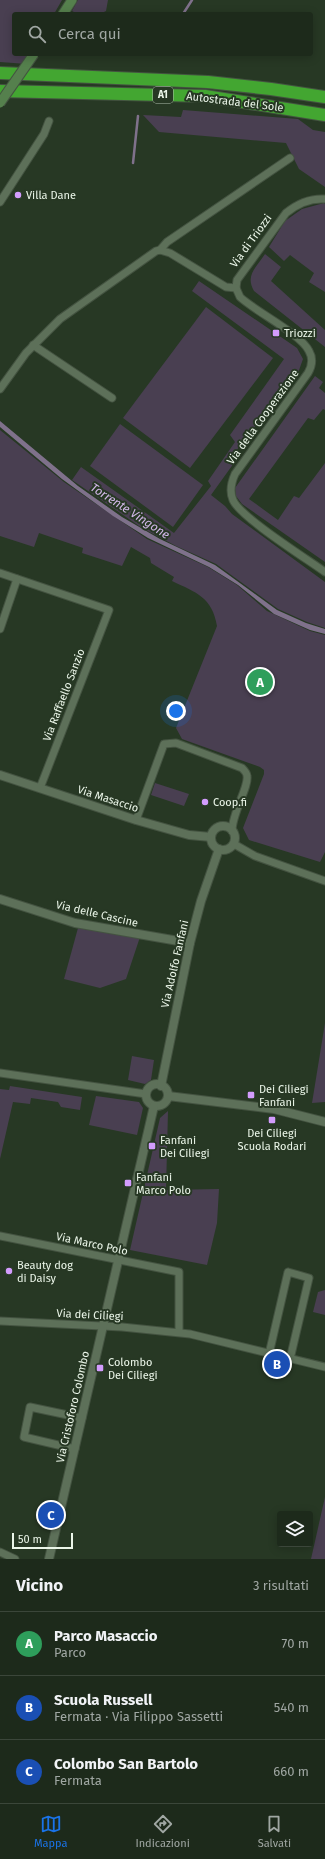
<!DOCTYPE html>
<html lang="it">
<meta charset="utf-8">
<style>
body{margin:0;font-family:"Fira Sans",sans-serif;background:#253224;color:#f1f3f6}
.controls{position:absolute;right:12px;bottom:12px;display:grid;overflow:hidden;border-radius:4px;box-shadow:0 2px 10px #0003}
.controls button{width:36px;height:36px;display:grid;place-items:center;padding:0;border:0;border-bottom:1px solid #3b463a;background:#1d2a1b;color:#f1f3f6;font:20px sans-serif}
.scale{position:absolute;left:12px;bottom:10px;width:61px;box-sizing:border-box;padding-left:4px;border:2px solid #ebf6e9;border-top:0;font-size:11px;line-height:14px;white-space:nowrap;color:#ebf6e9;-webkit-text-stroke:3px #273824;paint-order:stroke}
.you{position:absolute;left:176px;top:711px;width:14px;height:14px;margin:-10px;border:3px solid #fff;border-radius:50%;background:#1a73e8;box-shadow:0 0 0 6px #1a73e833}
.badge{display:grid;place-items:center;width:26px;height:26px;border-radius:50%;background:#1a73e8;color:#fff;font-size:13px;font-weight:700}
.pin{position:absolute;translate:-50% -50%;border:2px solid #fff;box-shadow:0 1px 4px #0006}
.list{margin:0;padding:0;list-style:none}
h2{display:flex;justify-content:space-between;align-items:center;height:52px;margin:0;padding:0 16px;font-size:17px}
h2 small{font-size:13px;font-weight:400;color:#a0a7a3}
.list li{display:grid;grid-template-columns:26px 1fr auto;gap:12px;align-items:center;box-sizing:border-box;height:64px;padding:0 16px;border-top:1px solid #3b463a}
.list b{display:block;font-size:15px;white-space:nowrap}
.list p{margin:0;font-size:13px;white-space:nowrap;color:#a0a7a3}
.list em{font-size:13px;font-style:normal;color:#a0a7a3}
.icon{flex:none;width:22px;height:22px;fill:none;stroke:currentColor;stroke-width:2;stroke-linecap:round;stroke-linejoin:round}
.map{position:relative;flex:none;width:325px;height:1559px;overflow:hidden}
.search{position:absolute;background:#1d2a1b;box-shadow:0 2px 10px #0003;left:12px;right:12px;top:12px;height:44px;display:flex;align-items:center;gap:10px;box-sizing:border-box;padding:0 14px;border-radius:4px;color:#a0a7a3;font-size:15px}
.sheet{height:244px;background:#1d2a1b}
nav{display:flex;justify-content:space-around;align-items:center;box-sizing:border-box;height:56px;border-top:1px solid #3b463a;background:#1d2a1b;font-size:11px;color:#a0a7a3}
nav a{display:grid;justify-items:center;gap:2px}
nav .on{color:#1a73e8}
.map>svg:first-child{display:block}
.green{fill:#493f51}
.water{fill:#7f718b}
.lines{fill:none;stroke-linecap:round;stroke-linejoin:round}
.stream{stroke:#7f718b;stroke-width:2.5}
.minor-casing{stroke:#445341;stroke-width:9}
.tertiary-casing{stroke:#445341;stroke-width:10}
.secondary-casing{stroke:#445341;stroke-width:11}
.motorway-casing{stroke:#445341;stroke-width:14}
.minor{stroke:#5d7059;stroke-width:7}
.tertiary{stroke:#5d7059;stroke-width:8}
.secondary{stroke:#55804d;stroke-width:9}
.motorway{stroke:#43a631;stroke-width:12}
.secondary-bridge-casing{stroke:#445341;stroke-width:11;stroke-linecap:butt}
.secondary-bridge{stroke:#55804d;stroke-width:9}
.poi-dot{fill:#d39cfd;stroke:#273824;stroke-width:1.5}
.labels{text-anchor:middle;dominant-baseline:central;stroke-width:4;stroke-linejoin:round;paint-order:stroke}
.shield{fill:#273824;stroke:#b0bdae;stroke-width:1}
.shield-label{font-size:10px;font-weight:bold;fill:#ebf6e9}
.street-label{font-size:11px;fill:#ebf6e9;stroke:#273824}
.poi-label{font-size:11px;fill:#ebf6e9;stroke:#273824;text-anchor:start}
.water-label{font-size:12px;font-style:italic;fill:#d1b6e7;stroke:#273824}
</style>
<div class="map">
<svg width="325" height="1559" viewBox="0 0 325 1559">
<rect width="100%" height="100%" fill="#273824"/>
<g class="green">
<path d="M0 0H62L54 14H14V54H34L27 64 0 62Z"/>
<path d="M78 0H108L106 11C97 16 80 16 72 11Z"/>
<path d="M183 110 298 119 313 130 325 132V187L299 169 286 143 159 132 143 115 181 117Z"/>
<path d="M324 203 325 204V292L309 282 314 273 290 255 284 261 269 247 285 221 302 209Z"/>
<path d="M265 254 281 267 271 281 325 330V347L254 291C245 275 256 268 265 254Z"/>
<path d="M199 281 297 348 303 359 298 373 236 451 239 456 211 495 225 506 232 514 325 582V628L307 622 278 609 216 564 176 546 142 528 72 480 81 467 174 533 211 486 208 481 235 442 230 435 284 359 192 291Z"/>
<path d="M206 307 273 358 190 468 123 418Z"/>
<path d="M315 376 323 382 319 388 325 393V410L323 409 314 420 308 418 249 499 278 520 294 496 299 498 325 463V562L242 504 236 496 235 488Z"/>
<path d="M120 424 203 485 173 527 90 466Z"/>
<path d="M0 430 64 482 147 539 208 567 237 585 267 611 310 631 325 635V852L320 862 249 840 243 828 264 774V770L260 767 182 739 176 728 217 626C212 597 197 593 172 581L174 577 151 563 150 558 131 547 122 566 82 553 83 548 39 533 34 547 0 536Z"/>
<path d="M155 783 189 794 184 806 151 795Z"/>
<path d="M78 928 140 937 126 979 100 988 64 979Z"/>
<path d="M325 1023V1102L312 1103Z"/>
<path d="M132 1056 154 1060 151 1080 145 1084 128 1080Z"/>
<path d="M10 1086 82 1097 80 1110 61 1107 58 1102 31 1098 30 1104 13 1102 0 1159V1089L9 1090Z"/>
<path d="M96 1096 139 1102 143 1108 137 1135 89 1125Z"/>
<path d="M168 1111 166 1190 219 1189 217 1223 207 1265 130 1250 160 1118Z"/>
<path d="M325 1290V1315L313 1312 318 1292Z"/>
<path d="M325 1497V1559H311Z"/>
</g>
<path class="water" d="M0 421 78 486 122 517 160 539 215 565 277 610 306 623 325 629V634L310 630 274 614 238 585 209 567 148 538 113 516 62 479 0 427Z"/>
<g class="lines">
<g class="stream">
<path d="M183 14 192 0"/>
<path d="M133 163 138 116"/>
</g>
<g class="minor-casing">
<g id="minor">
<path d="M325 199C310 198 298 203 286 213L237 280 236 288 240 297C256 312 301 334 309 351 313 358 312 366 308 373L235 474C231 483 229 491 233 500 240 517 307 559 325 572"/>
<path d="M0 202 44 134 49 121"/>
<path d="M160 250 167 242 290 158"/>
<path d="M33 345 112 398"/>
<path d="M0 389 26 353 60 319 156 251 160 250 170 253 226 287 236 288"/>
<path d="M0 573 109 610 40 788"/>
<path d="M0 629 17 579"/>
<path d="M136 820 164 744 176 743 242 768C244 770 247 773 247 776 249 787 232 813 232 831"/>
<path d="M234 844 255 856 325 881"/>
<path d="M0 1073 146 1094"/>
<path d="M0 1236 179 1272V1332"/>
<path d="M0 1321 122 1327 190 1334 325 1367"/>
<path d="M269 1354 288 1272 309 1278 290 1359"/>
<path d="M75 1449 24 1437 30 1407 82 1418"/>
<path d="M0 1552 15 1559"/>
</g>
</g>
<g class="tertiary-casing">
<g id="tertiary">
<path d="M0 775 136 820 189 835 211 837"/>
<circle cx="223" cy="838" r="12"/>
<path d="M0 899 75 923 190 943"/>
<circle cx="157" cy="1095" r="11"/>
<path d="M161 1086 190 943 201 901 219 849"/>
<path d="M168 1096 274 1109 325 1122"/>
<path d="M49 1559 154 1106"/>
</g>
</g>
<g class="secondary-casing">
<path id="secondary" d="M63 14 72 0"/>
</g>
<g class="motorway-casing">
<g id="motorway">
<path d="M0 73 208 82 271 89 325 97"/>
<path d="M0 91 205 96 325 115"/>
</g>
</g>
<use href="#minor" class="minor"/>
<use href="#tertiary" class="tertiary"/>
<use href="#secondary" class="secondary"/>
<use href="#motorway" class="motorway"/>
<g class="secondary-bridge-casing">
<path id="secondary-bridge" d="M0 103 34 54"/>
</g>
<use href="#secondary-bridge" class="secondary-bridge"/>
</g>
<g class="poi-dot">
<circle cx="18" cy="195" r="4"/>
<rect x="272" y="329" width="8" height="8" rx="2"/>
<circle cx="205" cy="802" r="4"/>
<rect x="247" y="1091" width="8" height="8" rx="2"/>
<rect x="268" y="1116" width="8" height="8" rx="2"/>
<rect x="148" y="1142" width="8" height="8" rx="2"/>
<rect x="124" y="1179" width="8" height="8" rx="2"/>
<circle cx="9" cy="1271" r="4"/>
<rect x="96" y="1364" width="8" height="8" rx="2"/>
</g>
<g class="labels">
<rect class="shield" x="153" y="87" width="20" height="16" rx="3"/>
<g class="shield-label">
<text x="163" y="95">A1</text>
</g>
<g class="street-label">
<text transform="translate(235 102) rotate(7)">Autostrada del Sole</text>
<text transform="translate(251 241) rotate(-54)">Via di Triozzi</text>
<text transform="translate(263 417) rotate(-54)">Via della Cooperazione</text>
<text transform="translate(64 695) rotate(-69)">Via Raffaello Sanzio</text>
<text transform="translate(108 799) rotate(18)">Via Masaccio</text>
<text transform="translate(97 914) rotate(13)">Via delle Cascine</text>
<text transform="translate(175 964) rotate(-77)">Via Adolfo Fanfani</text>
<text transform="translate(92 1244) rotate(12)">Via Marco Polo</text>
<text transform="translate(90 1315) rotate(3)">Via dei Ciliegi</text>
<text transform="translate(73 1407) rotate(-77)">Via Cristoforo Colombo</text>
</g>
<g class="poi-label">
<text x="26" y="195">Villa Dane</text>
<text x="284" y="333">Triozzi</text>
<text x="213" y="802">Coop.fi</text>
<text x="259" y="1089">Dei Ciliegi<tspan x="259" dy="13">Fanfani</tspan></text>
<text x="272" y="1133" text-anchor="middle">Dei Ciliegi<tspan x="272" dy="13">Scuola Rodari</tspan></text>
<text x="160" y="1140">Fanfani<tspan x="160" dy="13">Dei Ciliegi</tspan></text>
<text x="136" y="1177">Fanfani<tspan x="136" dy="13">Marco Polo</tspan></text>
<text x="17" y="1265">Beauty dog<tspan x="17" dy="13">di Daisy</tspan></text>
<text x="108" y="1362">Colombo<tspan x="108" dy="13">Dei Ciliegi</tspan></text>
</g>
<g class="water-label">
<text transform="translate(130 511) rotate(33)">Torrente Vingone</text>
</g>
</g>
</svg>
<div class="controls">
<button><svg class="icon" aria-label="layers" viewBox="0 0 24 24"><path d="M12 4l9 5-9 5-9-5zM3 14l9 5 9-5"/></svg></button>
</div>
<div class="scale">50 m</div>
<div class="you"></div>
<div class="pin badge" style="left:260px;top:682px;background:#2e9e5b">A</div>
<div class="pin badge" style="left:277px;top:1364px;background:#1a4fb4">B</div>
<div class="pin badge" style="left:51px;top:1515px;background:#1a4fb4">C</div>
<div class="search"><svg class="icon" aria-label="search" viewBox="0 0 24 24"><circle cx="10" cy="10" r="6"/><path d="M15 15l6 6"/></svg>Cerca qui</div>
</div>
<section class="sheet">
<h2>Vicino<small>3 risultati</small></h2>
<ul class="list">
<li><span class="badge" style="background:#2e9e5b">A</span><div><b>Parco Masaccio</b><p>Parco</p></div><em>70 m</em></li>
<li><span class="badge" style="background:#1a4fb4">B</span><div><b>Scuola Russell</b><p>Fermata · Via Filippo Sassetti</p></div><em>540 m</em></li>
<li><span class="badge" style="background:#1a4fb4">C</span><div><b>Colombo San Bartolo</b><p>Fermata</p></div><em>660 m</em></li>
</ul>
</section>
<nav>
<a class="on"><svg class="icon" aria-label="map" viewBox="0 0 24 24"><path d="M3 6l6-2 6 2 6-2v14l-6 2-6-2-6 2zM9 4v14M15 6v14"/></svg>Mappa</a>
<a><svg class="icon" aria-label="directions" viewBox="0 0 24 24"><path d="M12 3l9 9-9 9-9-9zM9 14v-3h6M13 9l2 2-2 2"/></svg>Indicazioni</a>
<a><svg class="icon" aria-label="saved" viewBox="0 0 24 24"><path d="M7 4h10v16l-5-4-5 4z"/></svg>Salvati</a>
</nav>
